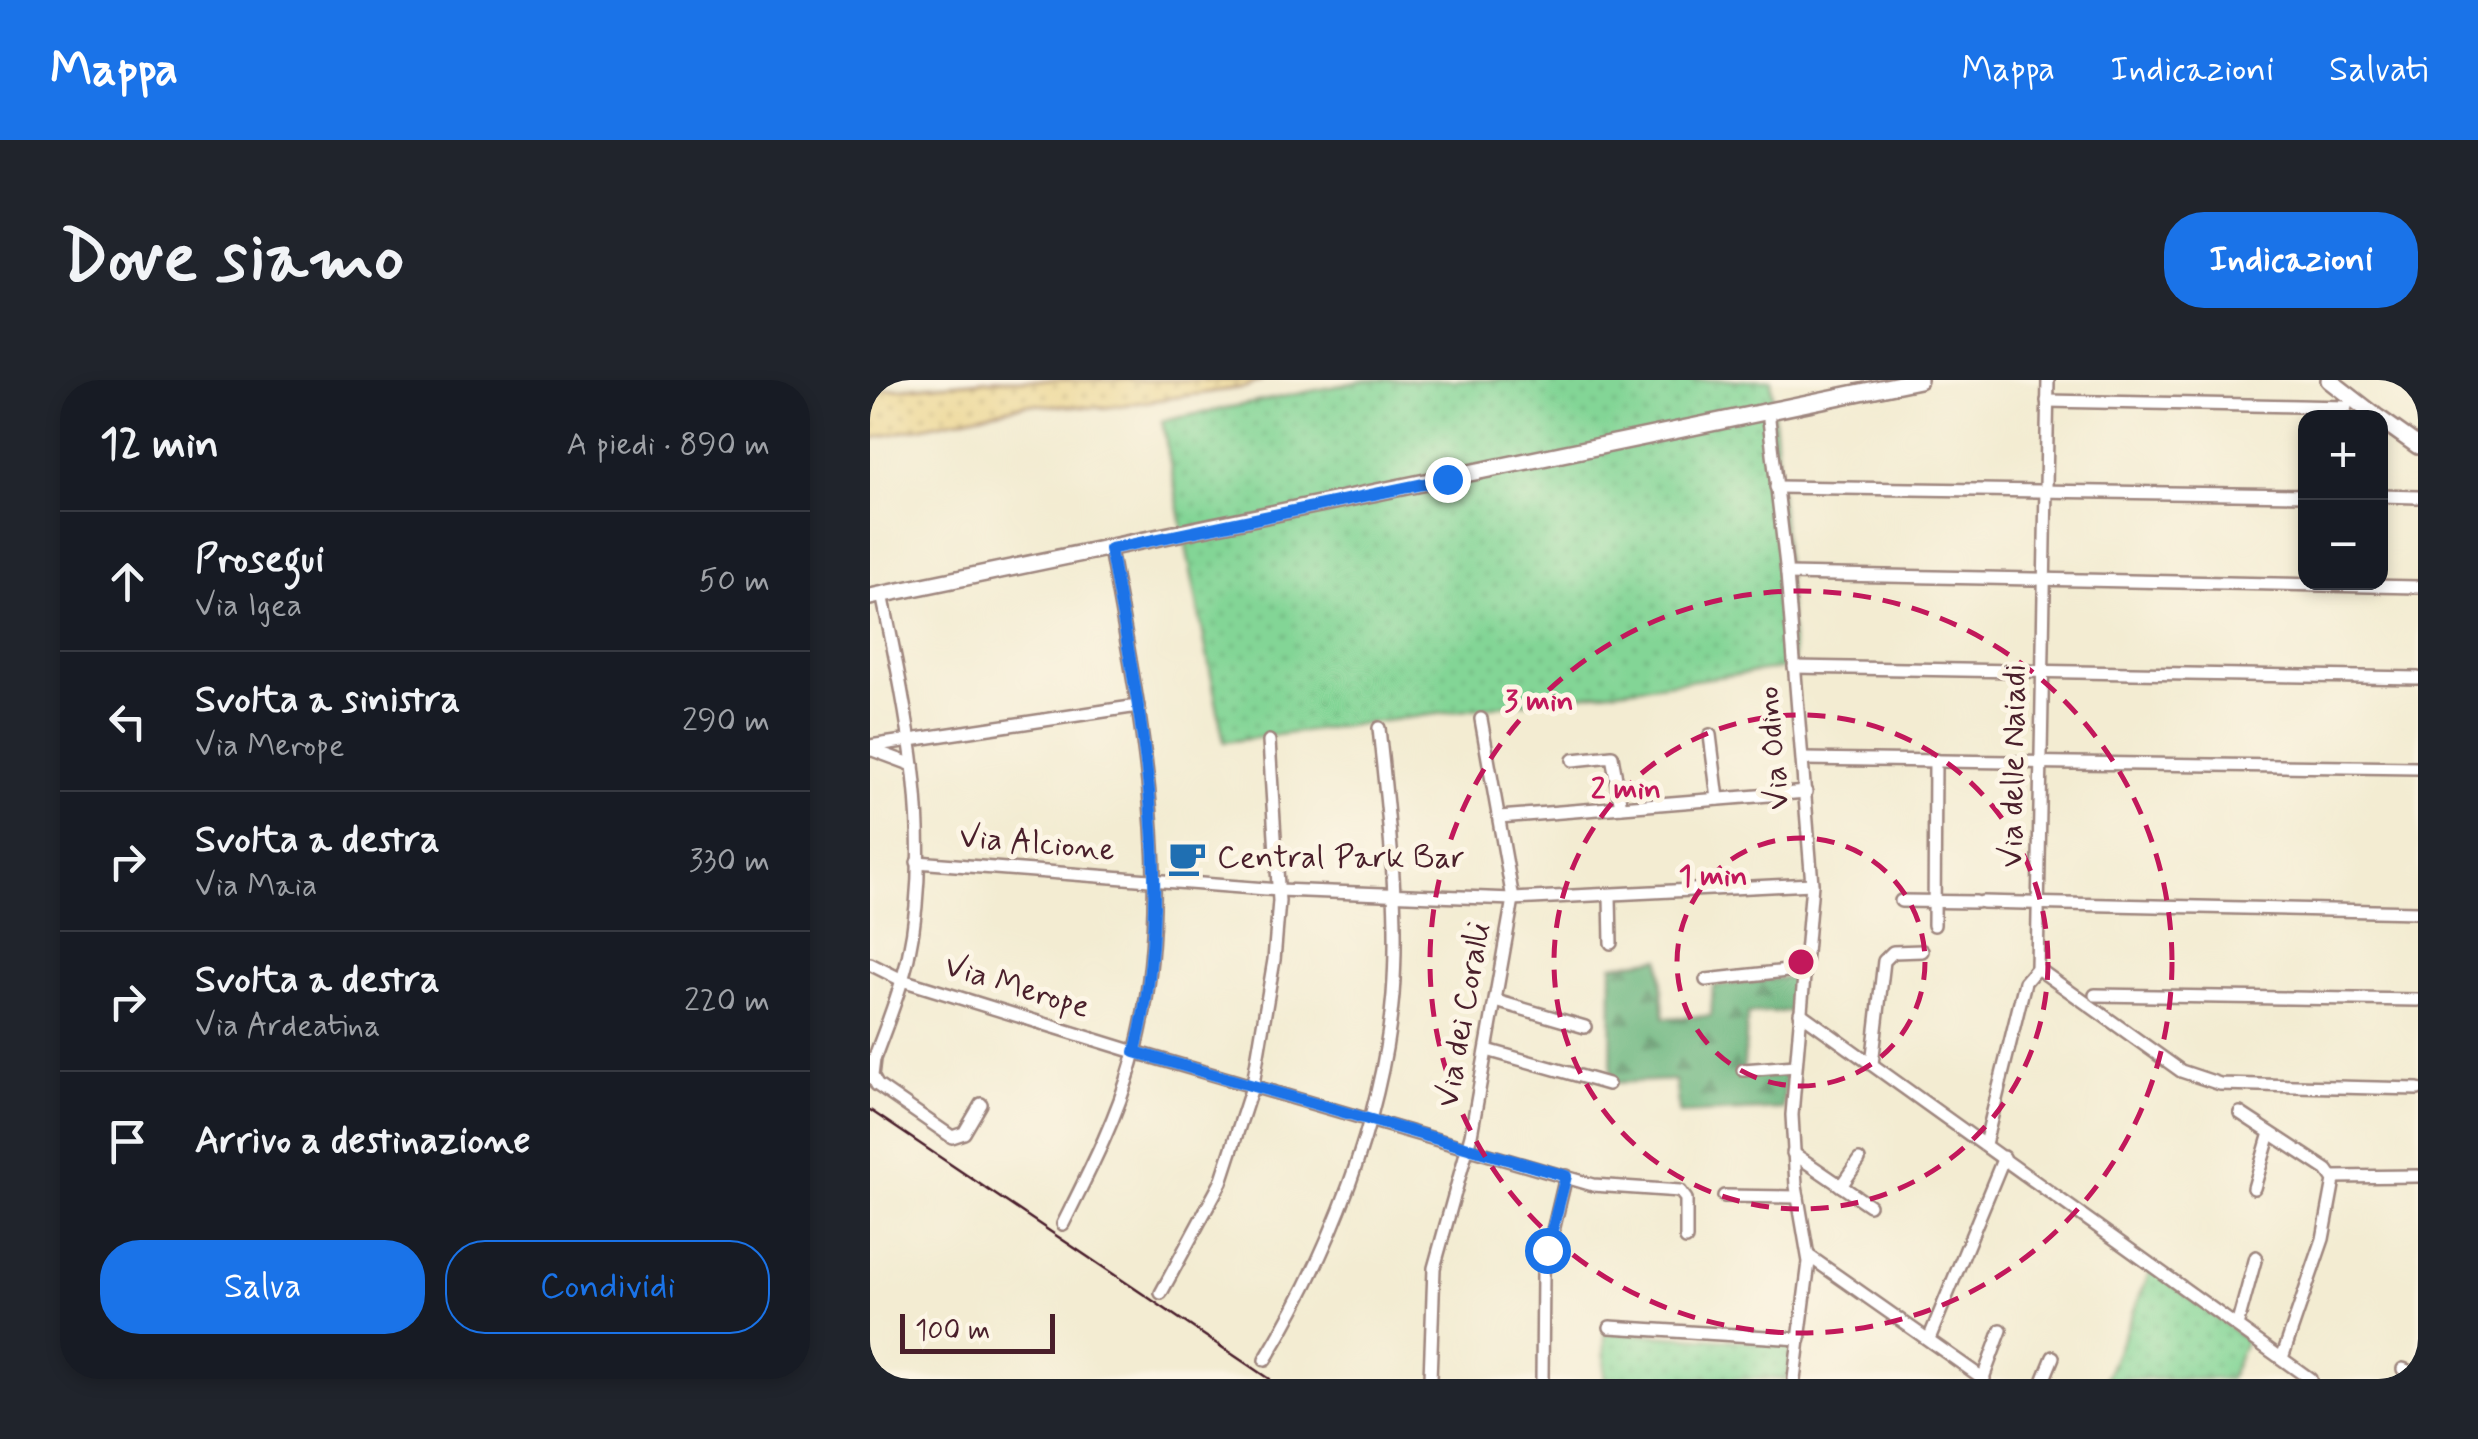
<!DOCTYPE html>
<html lang="it">
<meta charset="utf-8">
<style>
body{margin:0;font-family:Mynerve,sans-serif;background:#20242c;color:#f1f3f6}
.controls{position:absolute;right:30px;top:30px;display:grid;overflow:hidden;border-radius:20px;box-shadow:0 5px 15px #0003}
.controls button{width:90px;height:90px;display:grid;place-items:center;padding:0;border:0;border-bottom:2px solid #363941;background:#171b24;color:#f1f3f6;font:50px sans-serif}
.scale{position:absolute;left:30px;bottom:25px;width:155px;box-sizing:border-box;padding-left:10px;border:5px solid #4a1f2b;border-top:0;font-size:28px;line-height:35px;white-space:nowrap;color:#4a1f2b;-webkit-text-stroke:8px #fcf5e5;paint-order:stroke}
.stop{position:absolute;width:30px;height:30px;margin:-22px;border:8px solid #1a73e8;border-radius:50%;background:#fff}
.stop.end{background:#1a73e8;border-color:#fff;box-shadow:0 2px 10px #0008}
.list{margin:0;padding:0;list-style:none}
h2{display:flex;justify-content:space-between;align-items:center;height:130px;margin:0;padding:0 40px;font-size:42px}
h2 small{font-size:32px;font-weight:400;color:#9ea1a6}
.list li{display:grid;grid-template-columns:65px 1fr auto;gap:30px;align-items:center;box-sizing:border-box;height:140px;padding:0 40px;border-top:2px solid #363941}
.list b{display:block;font-size:38px;white-space:nowrap}
.list p{margin:0;font-size:32px;white-space:nowrap;color:#9ea1a6}
.list em{font-size:32px;font-style:normal;color:#9ea1a6}
.actions{display:flex;gap:20px;padding:30px 40px}
.actions a{flex:1;padding:22px 0;border:2px solid #1a73e8;border-radius:40px;text-align:center;font-size:35px;color:#1a73e8}
.actions .main{background:#1a73e8;color:#fff}
.icon{flex:none;width:55px;height:55px;fill:none;stroke:currentColor;stroke-width:2;stroke-linecap:round;stroke-linejoin:round}
.map{position:relative;flex:none;width:1548px;height:999px;overflow:hidden;border-radius:40px}
header{display:flex;align-items:center;gap:60px;box-sizing:border-box;height:140px;padding:0 50px;background:#1a73e8;color:#fff}
header strong{font-size:48px}
nav{display:flex;gap:55px;margin-inline-start:auto;font-size:35px}
.intro{display:flex;align-items:center;justify-content:space-between;box-sizing:border-box;height:240px;padding:0 60px}
h1{margin:0;font-size:70px}
.button{padding:25px 45px;border-radius:40px;background:#1a73e8;color:#fff;font-size:35px;font-weight:700}
main{display:flex;gap:60px;padding:0 60px}
aside{flex:1;background:#171b24;border-radius:40px;box-shadow:0 5px 15px #0003}
.map>svg:first-child{display:block}
.grass{fill:url(#grass-dots);stroke:#667a60;stroke-width:2.5}
.forest{fill:url(#forest-firs);stroke:#5a6a55;stroke-width:2.5}
.sand{fill:url(#sand-dots);stroke:#9c7c64;stroke-width:2.5}
.lines{fill:none;stroke-linecap:round;stroke-linejoin:round}
.minor-casing{stroke:#9e867e;stroke-width:16}
.secondary-casing{stroke:#9e867e;stroke-width:20}
.minor{stroke:#fff;stroke-width:11}
.secondary{stroke:#fff;stroke-width:15}
.rail{stroke:#4a1f2b;stroke-width:2.5}
.route{stroke:#1a73e8;stroke-width:12}
.ring{fill:none;stroke:#c2185b;stroke-width:5;stroke-dasharray:18 12}
.labels{text-anchor:middle;dominant-baseline:central;stroke-width:10;stroke-linejoin:round;paint-order:stroke}
.street-label{font-size:32px;fill:#4a1f2b;stroke:#fcf5e5}
.poi-label{font-size:32px;fill:#4a1f2b;stroke:#fcf5e5;text-anchor:start}
.centre{fill:#c2185b;stroke:#fcf5e5;stroke-width:5}
.ring-label{font-size:30px;text-anchor:middle;font-weight:bold;fill:#c2185b;stroke:#fcf5e5;stroke-width:10;stroke-linejoin:round;paint-order:stroke}
</style>
<header>
<strong>Mappa</strong>
<nav><a>Mappa</a><a>Indicazioni</a><a>Salvati</a></nav>
</header>
<div class="intro"><h1>Dove siamo</h1><a class="button">Indicazioni</a></div>
<main>
<aside>
<h2>12 min<small>A piedi · 890 m</small></h2>
<ul class="list">
<li><svg class="icon" aria-label="ahead" viewBox="0 0 24 24"><path d="M12 20V5M6 11l6-6 6 6"/></svg><div><b>Prosegui</b><p>Via Igea</p></div><em>50 m</em></li>
<li><svg class="icon" aria-label="left" viewBox="0 0 24 24"><path d="M17 20v-9H6M10 6l-5 5 5 5"/></svg><div><b>Svolta a sinistra</b><p>Via Merope</p></div><em>290 m</em></li>
<li><svg class="icon" aria-label="right" viewBox="0 0 24 24"><path d="M7 20v-9h11M14 6l5 5-5 5"/></svg><div><b>Svolta a destra</b><p>Via Maia</p></div><em>330 m</em></li>
<li><svg class="icon" aria-label="right" viewBox="0 0 24 24"><path d="M7 20v-9h11M14 6l5 5-5 5"/></svg><div><b>Svolta a destra</b><p>Via Ardeatina</p></div><em>220 m</em></li>
<li><svg class="icon" aria-label="arrive" viewBox="0 0 24 24"><path d="M6 21V4h12l-3 4 3 4H6"/></svg><div><b>Arrivo a destinazione</b></div></li>
</ul>
<div class="actions"><a class="main">Salva</a><a>Condividi</a></div>
</aside>
<div class="map">
<svg width="1548" height="999" viewBox="0 0 1548 999">
<defs>
<pattern id="grass-dots" width="8" height="8" patternUnits="userSpaceOnUse" patternTransform="scale(2.5)"><rect width="8" height="8" fill="#83d596"/><path d="M2 2h.1M6 6h.1" fill="none" stroke="#73b681" stroke-width="1.8" stroke-linecap="round"/></pattern>
<pattern id="forest-firs" width="22" height="20" patternUnits="userSpaceOnUse" patternTransform="scale(2.5)"><rect width="22" height="20" fill="#6ab67f"/><path d="M5 1l3.5 6h-7zM16 11l3.5 6h-7z" fill="#599368"/></pattern>
<pattern id="sand-dots" width="8" height="8" patternUnits="userSpaceOnUse" patternTransform="scale(2.5)"><rect width="8" height="8" fill="#eeda9e"/><path d="M2 2h.1M6 6h.1" fill="none" stroke="#cebb88" stroke-width="1.8" stroke-linecap="round"/></pattern>
</defs>
<rect width="100%" height="100%" fill="#fcf5e5"/>
<filter id="ink" filterUnits="userSpaceOnUse"><feTurbulence type="fractalNoise" baseFrequency=".01" numOctaves="2"/><feDisplacementMap in="SourceGraphic" scale="20" xChannelSelector="R" yChannelSelector="G"/><feConvolveMatrix kernelMatrix="1 2 1 2 8 2 1 2 1" color-interpolation-filters="sRGB"/></filter>
<filter id="wash" filterUnits="userSpaceOnUse"><feTurbulence type="fractalNoise" baseFrequency=".0048" numOctaves="4" result="noise"/><feDisplacementMap in="SourceGraphic" scale="40" xChannelSelector="R" yChannelSelector="G"/><feGaussianBlur stdDeviation="2.25" result="paint"/><feColorMatrix in="noise" values="0 0 0 0 0 0 0 0 0 0 0 0 0 0 0 0 0 1.4 0 .05"/><feComposite in="paint" operator="in"/></filter>
<g filter="url(#wash)">
<rect width="100%" height="100%" fill="#f3ecd2"/>
<g class="grass">
<path d="M496 0H901L924 287 354 362 292 41Z"/>
<path d="M1281 889 1376 960 1360 999H1236Z"/>
<path d="M735 952 922 964 918 999 734 998Z"/>
</g>
<path class="forest" d="M790 578 794 638 841 636 843 606 927 596 924 631 878 634 873 695 916 692 913 729 809 734 805 700 741 703 742 585Z"/>
<path class="sand" d="M123 0H392L376 7 233 28 157 24 0 59V11Z"/>
</g>
<g filter="url(#ink)">
<g class="lines">
<g class="minor-casing">
<g id="minor">
<path d="M1177 21 1476 27"/>
<path d="M898 31 917 194 942 504 922 735 926 806 939 882 924 999"/>
<path d="M906 107 1436 115"/>
<path d="M1510 116 1548 117"/>
<path d="M917 194 1548 207"/>
<path d="M12 214C37 333 64 457 38 578 30 613 16 646 4 679L2 696 7 705 82 757 94 753 111 724"/>
<path d="M924 287 1548 298"/>
<path d="M840 355 848 419"/>
<path d="M0 366 268 326"/>
<path d="M0 369 43 385"/>
<path d="M933 379 1548 388"/>
<path d="M703 380 742 376 751 427"/>
<path d="M629 437 936 412"/>
<path d="M47 482 409 510 643 519 942 504"/>
<path d="M740 516 741 563"/>
<path d="M1031 521 1106 522"/>
<path d="M1112 522 1548 532"/>
<path d="M1064 545 1065 380"/>
<path d="M0 584 32 600 265 672 723 805 810 811 816 819V859"/>
<path d="M1167 588 1311 691 1350 704 1548 709"/>
<path d="M836 600 935 589"/>
<path d="M1225 615 1548 620"/>
<path d="M626 621 715 647"/>
<path d="M930 633 1440 999"/>
<path d="M617 670 738 704"/>
<path d="M1002 684 1014 581 1023 572 1052 571"/>
<path d="M873 690 925 686"/>
<path d="M1370 733 1457 790 1464 800 1453 859 1412 978"/>
<path d="M1115 764 1155 602 1167 588 1178 0"/>
<path d="M923 773 999 825"/>
<path d="M1463 797 1548 796"/>
<path d="M971 806 989 780"/>
<path d="M1384 808 1400 753"/>
<path d="M854 816 928 817"/>
<path d="M193 844C219 792 246 740 262 683 310 515 270 336 240 169"/>
<path d="M939 876 1114 999"/>
<path d="M291 913 351 802 383 704 404 580 409 521 399 361"/>
<path d="M1367 946 1386 877"/>
<path d="M740 947 930 959"/>
<path d="M1059 959 1134 777"/>
<path d="M395 980C460 872 512 741 523 615 530 526 518 437 509 348"/>
<path d="M1533 989 1548 995"/>
<path d="M1113 998 1131 950"/>
<path d="M560 999 564 888 601 755 643 519 611 339"/>
<path d="M672 999 673 893 696 796"/>
<path d="M1174 999 1183 977"/>
</g>
</g>
<g class="secondary-casing">
<g id="secondary">
<path d="M1459 0 1508 38"/>
<path d="M1510 39 1548 66"/>
<path d="M0 217 1049 0"/>
</g>
</g>
<use href="#minor" class="minor"/>
<use href="#secondary" class="secondary"/>
<path class="rail" d="M0 730 399 999"/>
</g>
</g>
<g class="lines" filter="url(#ink)">
<path class="route" d="M577 99 240 169C270 333 308 506 265 672L696 796 677 870"/>
</g>
<g class="ring">
<circle cx="931" cy="582" r="124"/>
<circle cx="931" cy="582" r="247"/>
<circle cx="931" cy="582" r="371"/>
</g>
<defs>
<g id="cafe-bare" transform="scale(3)"><path d="M-5.5-4.5H6V0H3Q3 3.5 0 3.5H-2.5Q-5.5 3.5-5.5 0ZM3-3.2v2h1.7v-2ZM-6 4.5H4V6H-6Z" fill="#1f6fb2" stroke="#fcf5e5" stroke-width="2.5" paint-order="stroke"/></g>
</defs>
<g fill-rule="evenodd">
<use href="#cafe-bare" x="317" y="478"/>
</g>
<g class="labels">
<g class="street-label">
<text transform="translate(904 368) rotate(-95)">Via Odino</text>
<text transform="translate(1144 386) rotate(-89)">Via delle Naiadi</text>
<text transform="translate(167 464) rotate(5)">Via Alcione</text>
<text transform="translate(147 607) rotate(17)">Via Merope</text>
<text transform="translate(594 635) rotate(-80)">Via dei Coralli</text>
</g>
<g class="poi-label">
<text x="347" y="478">Central Park Bar</text>
</g>
</g>
<circle cx="931" cy="582" r="15" class="centre"/>
<g class="ring-label">
<text x="669" y="330">3 min</text>
<text x="756" y="418">2 min</text>
<text x="843" y="505">1 min</text>
</g>
</svg>
<div class="controls">
<button>+</button>
<button>−</button>
</div>
<div class="scale">100 m</div>
<div class="stop" style="left:677px;top:870px"></div>
<div class="stop end" style="left:577px;top:99px"></div>
</div>
</main>
